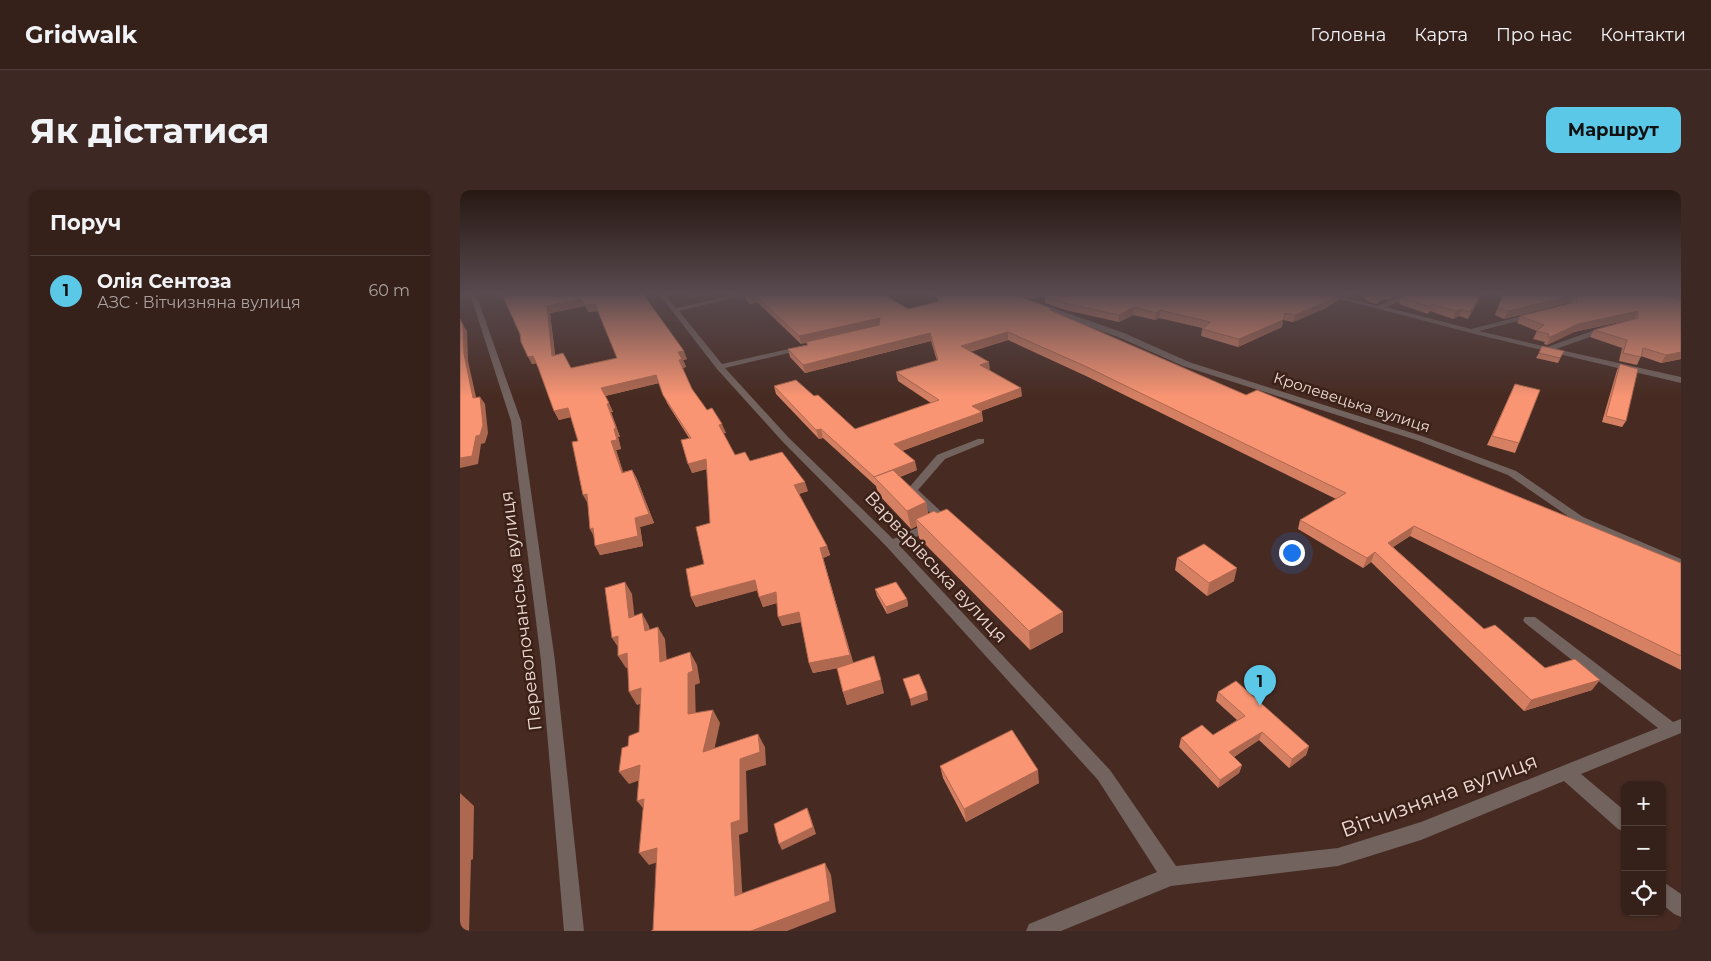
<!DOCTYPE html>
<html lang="uk">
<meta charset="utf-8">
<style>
body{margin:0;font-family:Montserrat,sans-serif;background:#3d2823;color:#f1f3f6}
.controls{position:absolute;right:15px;bottom:15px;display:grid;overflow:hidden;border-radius:10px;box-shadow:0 1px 4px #0004}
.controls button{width:45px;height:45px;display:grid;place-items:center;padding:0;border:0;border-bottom:1px solid #4f3e39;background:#35201a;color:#f1f3f6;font:25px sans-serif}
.you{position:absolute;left:831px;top:362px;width:18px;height:18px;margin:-12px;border:4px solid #fff;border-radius:50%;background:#1a73e8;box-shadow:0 0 0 8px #1a73e833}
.badge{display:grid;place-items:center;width:32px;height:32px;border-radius:50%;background:#5bc8e7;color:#111;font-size:16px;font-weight:700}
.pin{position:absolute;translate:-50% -41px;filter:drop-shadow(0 1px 2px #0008)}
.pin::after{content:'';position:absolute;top:26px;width:18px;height:15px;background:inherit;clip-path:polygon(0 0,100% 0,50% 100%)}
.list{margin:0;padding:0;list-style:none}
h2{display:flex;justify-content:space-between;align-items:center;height:65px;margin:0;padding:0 20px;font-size:21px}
h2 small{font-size:16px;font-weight:400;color:#aaa3a2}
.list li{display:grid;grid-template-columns:32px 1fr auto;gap:15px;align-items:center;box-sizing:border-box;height:70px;padding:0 20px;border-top:1px solid #4f3e39}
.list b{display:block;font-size:19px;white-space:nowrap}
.list p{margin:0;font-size:16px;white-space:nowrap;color:#aaa3a2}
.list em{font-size:16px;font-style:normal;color:#aaa3a2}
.icon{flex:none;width:28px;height:28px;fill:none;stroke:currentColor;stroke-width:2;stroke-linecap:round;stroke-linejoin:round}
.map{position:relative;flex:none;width:1221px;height:741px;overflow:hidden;border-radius:10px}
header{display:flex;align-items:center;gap:30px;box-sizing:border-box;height:70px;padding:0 25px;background:#35201a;border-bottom:1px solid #4f3e39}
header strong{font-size:24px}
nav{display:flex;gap:28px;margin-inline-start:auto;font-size:18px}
.intro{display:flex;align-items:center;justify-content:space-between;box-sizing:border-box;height:120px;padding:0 30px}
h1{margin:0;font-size:35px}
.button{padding:12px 22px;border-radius:10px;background:#5bc8e7;color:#111;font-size:18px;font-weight:700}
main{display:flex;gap:30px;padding:0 30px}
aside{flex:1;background:#35201a;border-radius:10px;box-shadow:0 1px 4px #0004}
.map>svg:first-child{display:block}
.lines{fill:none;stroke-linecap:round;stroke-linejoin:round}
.minor{fill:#72635e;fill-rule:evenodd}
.wall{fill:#d68063;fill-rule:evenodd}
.shaded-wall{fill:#ae6850}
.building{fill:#f99573;stroke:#ae6850;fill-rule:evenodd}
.labels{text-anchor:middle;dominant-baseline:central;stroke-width:5;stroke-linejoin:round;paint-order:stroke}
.far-street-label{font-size:15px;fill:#eedbd5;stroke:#3c2118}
.street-label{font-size:18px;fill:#eedbd5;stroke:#3c2118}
.near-street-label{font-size:21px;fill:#eedbd5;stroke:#3c2118}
</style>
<header>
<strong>Gridwalk</strong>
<nav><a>Головна</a><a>Карта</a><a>Про нас</a><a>Контакти</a></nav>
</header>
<div class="intro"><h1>Як дістатися</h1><a class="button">Маршрут</a></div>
<main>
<aside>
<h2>Поруч<small></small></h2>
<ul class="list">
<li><span class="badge">1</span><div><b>Олія Сентоза</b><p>АЗС · Вітчизняна вулиця</p></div><em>60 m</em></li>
</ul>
</aside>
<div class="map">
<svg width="1221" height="741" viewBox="0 0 1221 741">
<rect width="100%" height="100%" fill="#472b22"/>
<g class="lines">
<g class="minor">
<path d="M10 104H16L61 231 95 471 124 741H104L81 471 51 231Z"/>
<path d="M199 104H205L216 118 279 104H290L219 121 262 174 346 155V159L265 178 328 247 433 349 476 329 447 300 477 265 518 249H524V253L485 269 458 300 488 328 490 330 488 332 439 355 650 580 716 676 878 658 961 632 1198 538 1065 433 1063 430 1065 427H1075L1213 532 1221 529V543L1121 584 1165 621V642L1158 639 1104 591 961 650 878 676 711 696 601 741H566L569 734 697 682 638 590 427 357 322 251 257 179Z"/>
<path d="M538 104H547L576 112 664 143 729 172 965 247 1056 281 1123 327 1221 369V378L1115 331 1048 285 959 251 723 176 658 147Z"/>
<path d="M861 104H871L918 116 942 106 940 104H946L948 108 926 117 1011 139 1074 123 1076 124V126L1019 141 1087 157 1149 135 1153 137 1152 139 1096 159 1221 187V193L1019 145Z"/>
<path d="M1202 691 1221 704V727L1214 724 1202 714Z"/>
</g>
</g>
<g class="wall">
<path d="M42 104H174L227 169 223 170 226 177 222 178 232 199 247 220 266 243H263L275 265 290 271 348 301 339 304 367 356 370 365 363 368 393 473 424 503 387 515 383 502 377 478 353 483 349 473 341 432 322 436 317 413 303 417 297 400 236 417 231 407 244 374 250 333 247 279 232 283 229 248 207 213 199 193 145 206 153 222H151L160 247H158L161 259 156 260 163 282 172 280 177 289 194 333 180 337 183 356 140 365 134 346 130 339 128 314 118 251 111 227 99 230 94 221 77 173 72 174 60 144ZM125 116 129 122 138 121 157 168 111 178 95 165 90 123Z"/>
<path d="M283 104H423L448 119 479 111 474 104H887L885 106 879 105 878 110 866 118 833 132 823 130 822 137 778 157 741 146 742 139V138L699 128 695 130 673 125 659 132 605 120 585 113V106L573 109 561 106 590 118V120L786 205 1221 373V480L950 346 933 357 1024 439 1085 478 1132 500 1064 521 911 372 903 378 838 339 840 330 876 309 626 186 548 150 510 162 530 180 562 206 521 221 523 231 442 261 457 280 440 287 466 312 468 324 603 442 570 460 459 348 457 336 451 339 418 304 416 296 363 248 359 249 316 204 314 196 354 206 395 239 471 213 438 191 436 182 477 171 471 151 345 183 330 167 328 159 347 155 346 152 341 154 297 112 290 114 284 107Z"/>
<path d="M901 104H939V105L928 110 924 109 916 114 907 111Z"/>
<path d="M1022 104 1008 129 999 126 993 129 970 121 968 124 939 114 941 107Z"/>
<path d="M1043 104H1221V169L1201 173 1181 166 1177 175 1159 171 1162 158 1130 147 1134 140 1174 129 1114 142 1087 155 1084 154 1085 152 1073 149 1077 141 1057 133 1060 126 1112 113 1111 112 1044 129 1035 125Z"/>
<path d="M1104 161 1098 173 1076 168 1079 163Z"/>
<path d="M1160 174 1166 231 1162 237 1142 232 1157 180Z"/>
<path d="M1055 194 1059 253 1055 263 1027 255Z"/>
<path d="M717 368 774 391 747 406 715 380Z"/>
<path d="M415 399 447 409 448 416 427 424 417 406Z"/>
<path d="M758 502 849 556 846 565 829 578 799 550 774 567 782 575 779 583 758 598 719 557 721 548 753 545 777 530 756 511Z"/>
<path d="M480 576 579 593 506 632 483 588Z"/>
</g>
<g class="shaded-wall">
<path d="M229 104H255L230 108Z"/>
<path d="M573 104H594L573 109Z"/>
<path d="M880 104 878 110 866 118 833 132 835 125Z"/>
<path d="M923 104H925L924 109 916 114 918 107Z"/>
<path d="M929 104H939V105L928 110Z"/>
<path d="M1021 104H1022L1008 129 1010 122Z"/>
<path d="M295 105 297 112 290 114 288 107Z"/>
<path d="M1114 105 1111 112 1044 129 1048 121Z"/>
<path d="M121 109 125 116 90 123 96 173 92 166 87 116Z"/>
<path d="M135 114 138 121 129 122 125 115Z"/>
<path d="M674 117 673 125 659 132V125Z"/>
<path d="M1002 119 999 126 993 129 996 121Z"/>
<path d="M700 120 699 128 695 130 696 123Z"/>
<path d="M1178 121 1174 129 1114 142 1087 155 1090 147 1118 134Z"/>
<path d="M420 128 421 136 341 154 339 146Z"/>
<path d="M823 130 822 137 778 157 779 149Z"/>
<path d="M3 135 7 141 8 171 18 216 13 208 4 164Z"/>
<path d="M548 142V150L501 164V156Z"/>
<path d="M470 143 471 151 345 183 343 175Z"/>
<path d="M224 161 227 169 223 170 226 177 222 178 219 170 218 162Z"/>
<path d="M1221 162V169L1201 173 1206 165Z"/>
<path d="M73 166 77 173 72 174 68 167Z"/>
<path d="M529 172 530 180 520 175Z"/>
<path d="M196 185 199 193 145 206 141 198Z"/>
<path d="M561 198 562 206 513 224 512 216Z"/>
<path d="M20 207 25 214 28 243 25 253 21 254 18 274 0 278V268Z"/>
<path d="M149 213 153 222H151L160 247H158L161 259 156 260 166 292 162 283 151 251 147 214Z"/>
<path d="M108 218 112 226 99 230 94 221Z"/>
<path d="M522 222 523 231 436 263 434 254Z"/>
<path d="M262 234 266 243 262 244 259 235Z"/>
<path d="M361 239 363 248 359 249 356 240Z"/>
<path d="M246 269 250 278 232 283 228 274Z"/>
<path d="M455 271 457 280 421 294 414 287 416 296 414 287Z"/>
<path d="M172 280 177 289 194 333 180 337 183 356 140 365 135 356 175 328Z"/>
<path d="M345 292 348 301 337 304 334 295Z"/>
<path d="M127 304 128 314 123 305Z"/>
<path d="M466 312 469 330 456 329 457 336 451 339 447 321Z"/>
<path d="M954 336 950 346 924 363 928 353Z"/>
<path d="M133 338 135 348 130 339Z"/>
<path d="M367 356 370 365 363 368 394 475 353 483 349 473 360 358Z"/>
<path d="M915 362 911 372 903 378 907 368Z"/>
<path d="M777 378 774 391 747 406 749 393Z"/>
<path d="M295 390 299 400 236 417 231 407Z"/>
<path d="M165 392 172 404 176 440 169 428Z"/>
<path d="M316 402 320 412 303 417 299 407Z"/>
<path d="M447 409 448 416 427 424 426 417Z"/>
<path d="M339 422 343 431 322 436 318 427Z"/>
<path d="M603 422V442L570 460 569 441Z"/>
<path d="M182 423 189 436 192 453 185 441Z"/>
<path d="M198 437 205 449 208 485 200 472Z"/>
<path d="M158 446 160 460 152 448Z"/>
<path d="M230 462 237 475 240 493 235 495 236 537 228 524V483Z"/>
<path d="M167 463 175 476 166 478 158 466Z"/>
<path d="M421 490 424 503 387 515 383 502Z"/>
<path d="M1140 490 1132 500 1064 521 1071 510Z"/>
<path d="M181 498 189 511 177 515 169 502Z"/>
<path d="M467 503 468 510 451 516 450 509Z"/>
<path d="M253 520 260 533 251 575 243 562Z"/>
<path d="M802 542 799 550 767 571 769 562Z"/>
<path d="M298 544 305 557 306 575 286 581 288 642 279 645 283 717 275 706 271 633 280 569Z"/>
<path d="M849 556 846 565 829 578 832 569Z"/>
<path d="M180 575 189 587 169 594 159 582Z"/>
<path d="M782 575 779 583 758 598 760 590Z"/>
<path d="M578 580 579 593 506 632 504 619Z"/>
<path d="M0 603 14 616 13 669 11 670 9 741H0Z"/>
<path d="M184 609 187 623 177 611Z"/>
<path d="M347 618 350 625 356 644 322 660 319 654Z"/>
<path d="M197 658 207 669 189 675 179 663Z"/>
<path d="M365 673 371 685 376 722 327 741H291Z"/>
</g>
<g class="building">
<path d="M42 104H183L224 161 218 162 222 169 219 170 232 199 247 220 252 218 262 234 259 235 275 265 285 262 290 271 322 262 345 292 334 295 367 356 360 358 390 465 349 473 339 422 318 427 316 402 299 407 295 390 231 407 226 379 244 374 236 337 250 333 246 269 228 274 221 250 231 248 203 205 196 185 141 198 149 213 147 214 156 238 154 239 157 250 151 251 162 283 172 280 189 324 175 328 178 346 135 356 133 338 130 339 127 304 123 305 112 252 118 251 108 218 94 221 78 177 73 166 68 167 61 152 60 144ZM121 109 125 115 135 114 157 168 111 178 103 163 92 166 87 116Z"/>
<path d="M285 104H423L448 119 482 111 478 104H554L590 118V120L786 205 797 200 1221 373V466L954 336 928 353 1024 439 1035 435 1085 478 1115 469 1140 490 1071 510 915 362 907 368 840 330 886 303 627 177 548 142 501 156 529 172 520 175 561 198 512 216 522 222 434 254 455 271 414 287 361 239 356 240 314 196 336 190 354 206 358 205 395 239 479 210 436 182 478 170 470 143 343 175 328 159 348 155 346 152 419 135 420 128 339 146 295 105 288 107Z"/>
<path d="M589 104H879L868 111 835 125 825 123 823 130 779 149 742 139 750 132 700 120 696 123 674 117 659 125 605 113 585 106Z"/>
<path d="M909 104H923L918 107Z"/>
<path d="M948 104H1021L1010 122 1002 119 996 121 972 114 970 117 941 107Z"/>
<path d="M1043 104H1202L1221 110V162L1206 165 1183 158 1181 167 1163 163 1167 150 1134 140 1178 128V121L1118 134 1090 147H1088L1089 144 1076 141 1084 135 1060 126 1117 112V106L1114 105 1048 121 1038 118Z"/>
<path d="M0 129 3 135 4 164 13 208 20 207 23 235 20 245 16 246 12 266 0 268Z"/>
<path d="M1082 156 1104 161 1100 168 1079 163Z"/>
<path d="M1160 174 1178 179 1166 231 1146 226Z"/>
<path d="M1055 194 1080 200 1059 253 1032 246Z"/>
<path d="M433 280 466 312 447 321 414 287Z"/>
<path d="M487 319 603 422 569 441 456 329 474 321 477 323Z"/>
<path d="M744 354 777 378 749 393 717 368Z"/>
<path d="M165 392 169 428 182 423 185 441 198 437 200 472 230 462 233 481 228 483V524L253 520 243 562 298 544 300 562 280 569V630L271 633 275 706 365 673 370 711 291 741H191L193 740 197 658 179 663 184 609 177 611 180 575 159 582 162 558 168 556 169 546 179 542 181 498 169 502 167 463 158 466V446L152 448 145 398Z"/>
<path d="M436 392 447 409 426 417 415 399Z"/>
<path d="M414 466 421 490 383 502 377 478Z"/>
<path d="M459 484 467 503 450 509 443 489Z"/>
<path d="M776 491 849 556 832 569 802 542 769 562 782 575 760 590 721 548 742 535 753 545 785 526 758 502Z"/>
<path d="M552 540 578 580 504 619 480 576Z"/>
<path d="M347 618 353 637 319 654 314 634Z"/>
</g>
<linearGradient id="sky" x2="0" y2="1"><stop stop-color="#271813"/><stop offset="0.5" stop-color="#584a4f"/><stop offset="1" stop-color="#584a4f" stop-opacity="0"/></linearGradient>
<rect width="1221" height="207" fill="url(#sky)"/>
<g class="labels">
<g class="far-street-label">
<text transform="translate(892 212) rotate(18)">Кролевецька вулиця</text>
</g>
<g class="street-label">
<text transform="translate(476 377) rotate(47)">Варварівська вулиця</text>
<text transform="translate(61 421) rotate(-97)">Переволочанська вулиця</text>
</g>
<g class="near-street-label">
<text transform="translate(979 605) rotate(-20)">Вітчизняна вулиця</text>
</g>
</g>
</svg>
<div class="controls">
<button>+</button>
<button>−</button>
<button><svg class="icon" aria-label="locate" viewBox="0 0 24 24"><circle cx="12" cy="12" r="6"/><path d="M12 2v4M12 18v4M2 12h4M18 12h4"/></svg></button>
</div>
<div class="you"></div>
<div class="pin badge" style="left:800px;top:516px">1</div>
</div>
</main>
